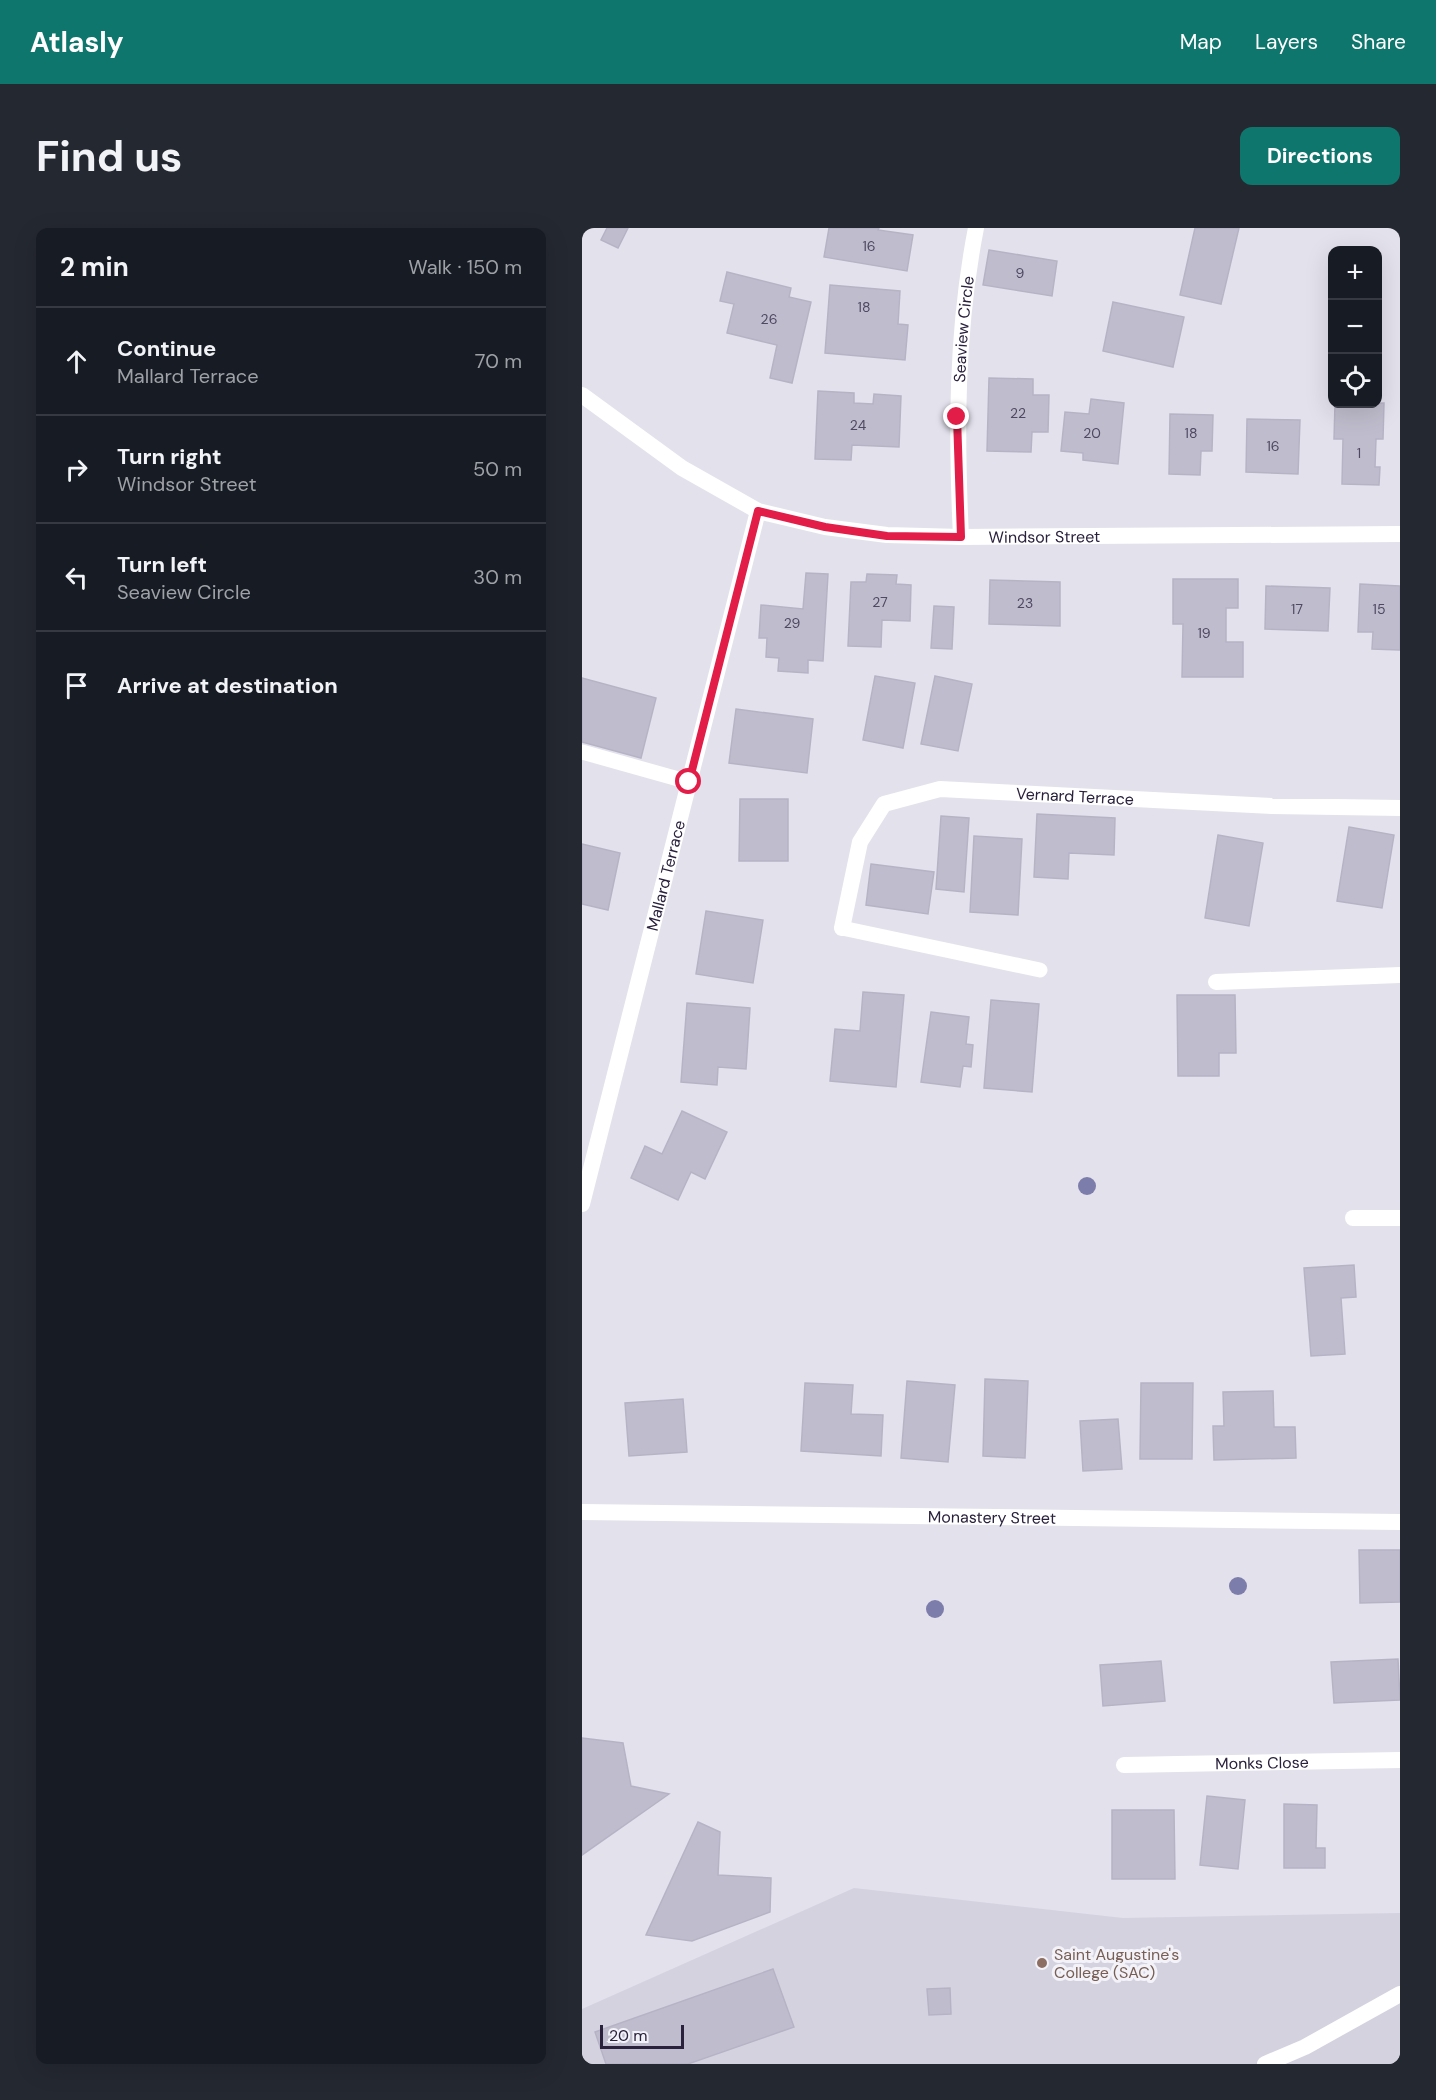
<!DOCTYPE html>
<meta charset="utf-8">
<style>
body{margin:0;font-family:"DM Sans",sans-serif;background:#242831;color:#f1f3f6}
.controls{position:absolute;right:18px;top:18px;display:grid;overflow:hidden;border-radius:12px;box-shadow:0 6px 24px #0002}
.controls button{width:54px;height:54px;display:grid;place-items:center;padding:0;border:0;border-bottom:2px solid #363941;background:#171b24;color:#f1f3f6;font:30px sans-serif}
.scale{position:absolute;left:18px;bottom:15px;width:84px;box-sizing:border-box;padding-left:6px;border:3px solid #2a213d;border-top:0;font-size:16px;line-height:21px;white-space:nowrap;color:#2a213d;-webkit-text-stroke:4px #f2f2f8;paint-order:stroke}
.stop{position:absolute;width:18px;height:18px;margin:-14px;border:4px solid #e11d48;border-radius:50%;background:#fff}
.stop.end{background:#e11d48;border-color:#fff;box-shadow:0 2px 6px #0008}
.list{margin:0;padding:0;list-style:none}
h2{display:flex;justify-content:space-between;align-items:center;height:78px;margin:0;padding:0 24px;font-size:26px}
h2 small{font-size:20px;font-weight:400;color:#9ea1a6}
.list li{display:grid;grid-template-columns:39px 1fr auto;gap:18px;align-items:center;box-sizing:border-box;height:108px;padding:0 24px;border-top:2px solid #363941}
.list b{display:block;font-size:22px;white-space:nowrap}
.list p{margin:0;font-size:20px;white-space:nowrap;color:#9ea1a6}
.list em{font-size:20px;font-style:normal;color:#9ea1a6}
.icon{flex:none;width:33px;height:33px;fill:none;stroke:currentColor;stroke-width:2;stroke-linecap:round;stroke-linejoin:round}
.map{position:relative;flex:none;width:818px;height:1836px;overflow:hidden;border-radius:12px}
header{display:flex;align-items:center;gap:36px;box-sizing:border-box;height:84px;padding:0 30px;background:#0f766e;color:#fff}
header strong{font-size:28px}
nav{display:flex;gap:33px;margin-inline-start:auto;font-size:21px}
.intro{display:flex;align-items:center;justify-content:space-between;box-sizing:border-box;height:144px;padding:0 36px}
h1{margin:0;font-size:42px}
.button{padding:15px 27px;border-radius:12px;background:#0f766e;color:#fff;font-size:21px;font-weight:700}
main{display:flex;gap:36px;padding:0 36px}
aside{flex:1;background:#171b24;border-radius:12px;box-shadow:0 6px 24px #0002}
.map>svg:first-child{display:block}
.built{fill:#d5d2e0}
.building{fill:#bfbdcd;stroke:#b7b3c6;stroke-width:1.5}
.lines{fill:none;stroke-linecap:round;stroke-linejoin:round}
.service{stroke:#fff;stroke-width:15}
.minor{stroke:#fff;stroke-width:16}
.tertiary{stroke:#fff;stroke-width:16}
.tree{fill:#7d7dab}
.route{stroke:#e11d48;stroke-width:8}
.education-dot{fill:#8d6e63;stroke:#f2f2f8;stroke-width:2}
.labels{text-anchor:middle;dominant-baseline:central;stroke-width:6;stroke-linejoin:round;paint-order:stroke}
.number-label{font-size:14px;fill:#4f4861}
.street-label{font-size:16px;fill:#2a213d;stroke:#f2f2f8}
.education-label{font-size:16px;fill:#785e54;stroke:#f2f2f8;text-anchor:start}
</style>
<header>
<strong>Atlasly</strong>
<nav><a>Map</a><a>Layers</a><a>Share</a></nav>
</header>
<div class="intro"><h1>Find us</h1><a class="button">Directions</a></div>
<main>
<aside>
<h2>2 min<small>Walk · 150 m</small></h2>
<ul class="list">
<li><svg class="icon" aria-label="ahead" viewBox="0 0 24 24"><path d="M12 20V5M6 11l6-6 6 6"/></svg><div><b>Continue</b><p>Mallard Terrace</p></div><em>70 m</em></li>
<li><svg class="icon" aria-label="right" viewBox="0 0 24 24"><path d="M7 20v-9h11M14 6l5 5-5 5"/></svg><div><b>Turn right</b><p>Windsor Street</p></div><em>50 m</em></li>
<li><svg class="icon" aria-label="left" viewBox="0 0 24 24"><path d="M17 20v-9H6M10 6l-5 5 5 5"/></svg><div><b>Turn left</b><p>Seaview Circle</p></div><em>30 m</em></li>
<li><svg class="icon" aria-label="arrive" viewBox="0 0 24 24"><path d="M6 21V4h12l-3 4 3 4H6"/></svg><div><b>Arrive at destination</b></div></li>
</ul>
</aside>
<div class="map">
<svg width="818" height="1836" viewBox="0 0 818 1836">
<rect width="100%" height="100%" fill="#e3e1ec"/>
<path class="built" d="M272 1660 541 1690 818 1685V1836H0V1781Z"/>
<g class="building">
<path d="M25 0H46L36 20 19 12Z"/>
<path d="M247 0H297L296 2 331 7 325 43 242 29Z"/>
<path d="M613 0H657L639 76 598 67Z"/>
<path d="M407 22 475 33 470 68 401 57Z"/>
<path d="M145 44 209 60 207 69 229 74 210 155 188 150 195 117 145 105 152 76 138 73Z"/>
<path d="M248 57 318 63 316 96 326 97 323 132 243 125Z"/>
<path d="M531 74 602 89 591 139 521 123Z"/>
<path d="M407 150 451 151V167H467L466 204H450L449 224 405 223Z"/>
<path d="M236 163 272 165V175L291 176 292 166 319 168 317 219 270 217 269 232 233 231Z"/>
<path d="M509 171 542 175 536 236 501 232V225L479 223 483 184 507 186Z"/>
<path d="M802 175 801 211H794L793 239H798L797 257 760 256 761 211H752L753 176Z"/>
<path d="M588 186 631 187 630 223H619L618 247 587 246Z"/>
<path d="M665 191 718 192 716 246 664 244Z"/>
<path d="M224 345 246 346 241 433 226 432V445L196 443 197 430 184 429 185 410H177L179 377 221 381Z"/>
<path d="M285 346 315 347 314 356 329 357 328 393 300 392 299 419 266 418 269 354H284Z"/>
<path d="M591 351H656V380H644V414H661V449H600L601 396H591Z"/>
<path d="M408 352 478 354V398L407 396Z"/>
<path d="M778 356 818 358V422L790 421 791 404H776Z"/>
<path d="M684 358 748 360 746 403 683 401Z"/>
<path d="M352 378 372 379 370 421 349 420Z"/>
<path d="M293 448 333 455 321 520 281 512Z"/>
<path d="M353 448 390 456 376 523 339 516Z"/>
<path d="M0 450 74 470 59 530 0 514Z"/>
<path d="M154 481 231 491 225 545 147 535Z"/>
<path d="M158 571H206V633H157Z"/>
<path d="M455 586 533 590 532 627 487 625 486 651 452 649Z"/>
<path d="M359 588 387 590 382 664 354 661Z"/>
<path d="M767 599 812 607 800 680 755 673Z"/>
<path d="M636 607 681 615 667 698 623 690Z"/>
<path d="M392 608 440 611 436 687 388 684Z"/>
<path d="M0 616 38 625 26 682 0 676Z"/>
<path d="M289 636 352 644 346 686 284 677Z"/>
<path d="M124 683 181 692 171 755 114 746Z"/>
<path d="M281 764 322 767 314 859 248 853 253 801 278 803Z"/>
<path d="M595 767H653L654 825H637V848H596Z"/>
<path d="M409 772 457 776 450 864 402 860Z"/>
<path d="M105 775 168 780 164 841 136 839 135 857 99 854Z"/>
<path d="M349 784 387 789 384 816 391 817 389 839 381 838 378 859 339 854Z"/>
<path d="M100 883 145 904 123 951 109 944 96 972 49 950 63 918 80 926Z"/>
<path d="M772 1037 774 1069 759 1070 763 1126 729 1128 722 1040Z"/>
<path d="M403 1151 446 1153 443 1230 401 1228Z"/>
<path d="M325 1153 373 1157 366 1234 319 1230Z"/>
<path d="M223 1155 271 1157 269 1186 301 1187 299 1228 219 1223Z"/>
<path d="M559 1155H611L610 1231H558Z"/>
<path d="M691 1163 692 1199H713L714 1230 632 1232 631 1198H642L641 1164Z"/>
<path d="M101 1171 105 1224 47 1228 43 1175Z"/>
<path d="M536 1191 540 1241 501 1243 498 1193Z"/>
<path d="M777 1322H818V1374L778 1375Z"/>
<path d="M816 1431 818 1472 752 1475 749 1434Z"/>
<path d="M579 1433 583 1473 521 1478 518 1437Z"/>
<path d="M0 1510 41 1515 49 1558 87 1566 0 1627Z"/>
<path d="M625 1568 663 1572 656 1641 618 1637Z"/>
<path d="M702 1576 735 1577 734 1620H743V1640H702Z"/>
<path d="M530 1582H592L593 1651H530Z"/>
<path d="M116 1594 138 1604 136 1647 189 1650 188 1684 110 1713 64 1707Z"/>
<path d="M191 1741 212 1799 106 1836H24L13 1804Z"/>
<path d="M368 1760 369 1786 347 1787 345 1761Z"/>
</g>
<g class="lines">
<g class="service">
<path d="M0 524 107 554"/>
<path d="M260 700 458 742"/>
</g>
<g class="minor">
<path id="s1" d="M379 309C374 205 374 102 394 0"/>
<path id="s2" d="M260 700 278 614 302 576 358 561 690 578 818 580"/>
<path d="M634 754 818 747"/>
<path id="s3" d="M0 976 176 283"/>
<path d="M771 990H818"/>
<path id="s4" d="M0 1284 818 1294"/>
<path id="s5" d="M542 1537 818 1532"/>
<path d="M683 1836 723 1819 818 1766"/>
</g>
<path class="tertiary" id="s6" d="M0 167 100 240 176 283 243 299 305 307 379 309 818 306"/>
</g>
<g class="tree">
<circle cx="505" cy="958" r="9"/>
<circle cx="656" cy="1358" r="9"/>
<circle cx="353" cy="1381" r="9"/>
</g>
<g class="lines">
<path class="route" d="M107 554 176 283 243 299 305 308 379 309 375 189"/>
</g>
<circle class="education-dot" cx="460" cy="1735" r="6"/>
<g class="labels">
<g class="number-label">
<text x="287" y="18">16</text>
<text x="438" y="45">9</text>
<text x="282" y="79">18</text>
<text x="187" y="91">26</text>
<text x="436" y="185">22</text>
<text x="276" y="197">24</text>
<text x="510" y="205">20</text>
<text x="609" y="205">18</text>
<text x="691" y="218">16</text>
<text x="777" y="225">1</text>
<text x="298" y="374">27</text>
<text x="443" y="375">23</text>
<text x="715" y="381">17</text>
<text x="797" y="381">15</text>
<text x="210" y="395">29</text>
<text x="622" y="405">19</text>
</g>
<g class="street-label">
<text stroke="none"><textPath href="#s1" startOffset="208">Seaview Circle</textPath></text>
<text stroke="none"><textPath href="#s6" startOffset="500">Windsor Street</textPath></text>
<text stroke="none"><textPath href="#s2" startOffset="326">Vernard Terrace</textPath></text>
<text stroke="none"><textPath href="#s3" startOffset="339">Mallard Terrace</textPath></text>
<text stroke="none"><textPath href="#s4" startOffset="410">Monastery Street</textPath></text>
<text stroke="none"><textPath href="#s5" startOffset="138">Monks Close</textPath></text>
</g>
<g class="education-label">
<text x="472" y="1726">Saint Augustine's<tspan x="472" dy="18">College (SAC)</tspan></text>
</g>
</g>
</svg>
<div class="controls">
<button>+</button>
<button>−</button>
<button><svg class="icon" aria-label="locate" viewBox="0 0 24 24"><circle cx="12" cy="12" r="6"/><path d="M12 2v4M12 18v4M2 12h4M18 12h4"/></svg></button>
</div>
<div class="scale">20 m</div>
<div class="stop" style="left:107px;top:554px"></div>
<div class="stop end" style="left:375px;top:189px"></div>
</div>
</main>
